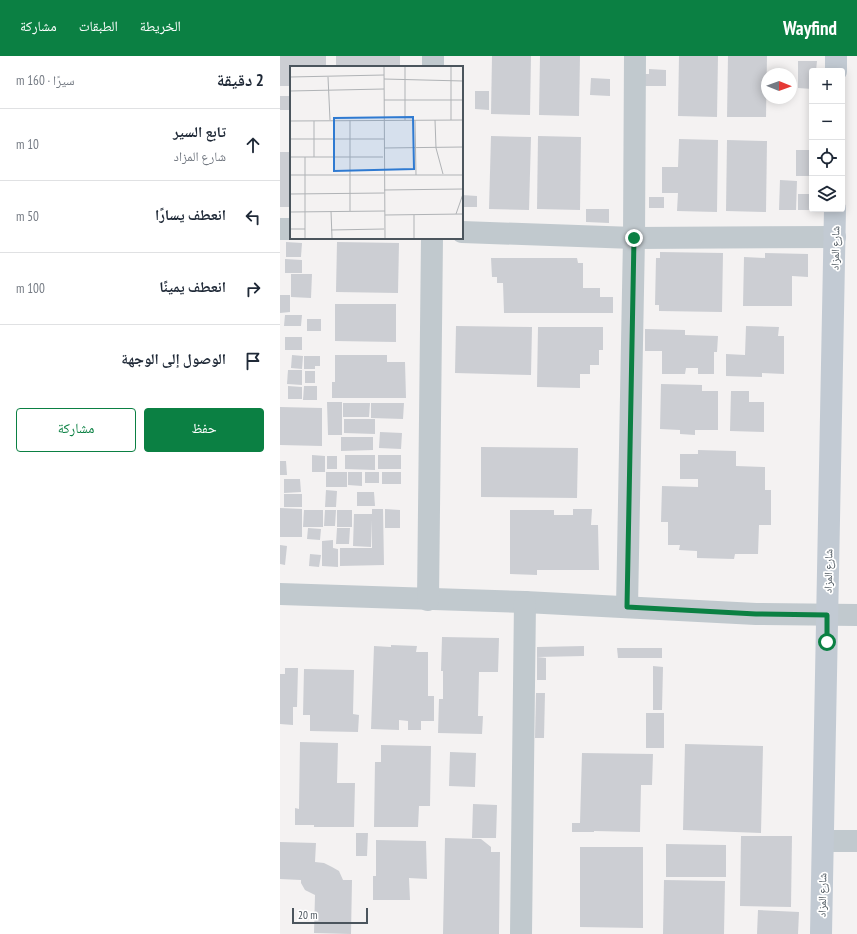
<!DOCTYPE html>
<html lang="ar">
<meta charset="utf-8">
<style>
body{margin:0;font-family:"PT Sans Narrow","Noto Naskh Arabic",sans-serif;background:#f2f2f3;color:#1f2937;direction:rtl}
.controls{position:absolute;right:12px;top:12px;display:grid;overflow:hidden;border-radius:4px;box-shadow:0 2px 10px #0003}
.controls button{width:36px;height:36px;display:grid;place-items:center;padding:0;border:0;border-bottom:1px solid #e0e1e3;background:#fff;color:#1f2937;font:20px sans-serif}
.compass{position:absolute;left:481px;top:12px;width:36px;height:36px;border-radius:50%;background:#fff;box-shadow:0 2px 10px #0003;rotate:91deg}
.scale{position:absolute;left:12px;bottom:10px;width:76px;box-sizing:border-box;padding-left:4px;border:2px solid #4b555d;border-top:0;font-size:11px;line-height:14px;white-space:nowrap;color:#4b555d;-webkit-text-stroke:3px #fff;paint-order:stroke}
.stop{position:absolute;width:12px;height:12px;margin:-9px;border:3px solid #0b8043;border-radius:50%;background:#fff}
.stop.end{background:#0b8043;border-color:#fff;box-shadow:0 1px 4px #0008}
.list{margin:0;padding:0;list-style:none}
h2{display:flex;justify-content:space-between;align-items:center;height:52px;margin:0;padding:0 16px;font-size:17px}
h2 small{font-size:13px;font-weight:400;color:#747a83}
.list li{display:grid;grid-template-columns:26px 1fr auto;gap:12px;align-items:center;box-sizing:border-box;height:72px;padding:0 16px;border-top:1px solid #e0e1e3}
.list b{display:block;font-size:15px;white-space:nowrap}
.list p{margin:0;font-size:13px;white-space:nowrap;color:#747a83}
.list em{font-size:13px;font-style:normal;color:#747a83}
.actions{display:flex;gap:8px;padding:12px 16px}
.actions a{flex:1;padding:9px 0;border:1px solid #0b8043;border-radius:4px;text-align:center;font-size:14px;color:#0b8043}
.actions .main{background:#0b8043;color:#fff}
.icon{flex:none;width:22px;height:22px;fill:none;stroke:currentColor;stroke-width:2;stroke-linecap:round;stroke-linejoin:round}
.map{position:relative;flex:none;width:577px;height:878px;overflow:hidden;direction:ltr}
header{display:flex;align-items:center;gap:24px;box-sizing:border-box;height:56px;padding:0 20px;background:#0b8043;color:#fff}
header strong{font-size:19px}
nav{display:flex;gap:22px;margin-inline-start:auto;font-size:14px}
main{display:flex}
aside{flex:1;background:#fff}
.map>svg:first-child{display:block}
.building{fill:#ccced3}
.lines{fill:none;stroke-linecap:round;stroke-linejoin:round}
.street{stroke:#c1c9ce;stroke-width:22}
.secondary{stroke:#c2cad3;stroke-width:22}
.route{stroke:#0b8043;stroke-width:5}
.labels{text-anchor:middle;dominant-baseline:central;stroke-width:3.5;stroke-linejoin:round;paint-order:stroke}
.street-label{font-size:11px;fill:#4b555d;stroke:#fff}
.inset-road{fill:none;stroke:#b0b3b6;stroke-width:1}
.view{fill:#2f7ad1;fill-opacity:0.15;stroke:#2f7ad1;stroke-width:2}
.inset-edge{fill:none;stroke:#4b555d;stroke-width:2}
</style>
<header>
<strong>Wayfind</strong>
<nav><a>الخريطة</a><a>الطبقات</a><a>مشاركة</a></nav>
</header>
<main>
<div class="map">
<svg width="577" height="878" viewBox="0 0 577 878">
<rect width="100%" height="100%" fill="#f4f2f2"/>
<g class="building">
<path d="M0 0H46V11H11V30H0Z"/>
<rect x="56" y="0" width="64" height="11"/>
<path d="M212 0H251L250 59 211 58Z"/>
<path d="M260 0H300L299 60 259 59Z"/>
<path d="M399 0H438L437 61 398 60Z"/>
<path d="M448 0H487L486 61H447Z"/>
<path d="M518 5H537L536 15H532V33L518 32Z"/>
<path d="M369 13 386 14V30H357V18H369Z"/>
<path d="M311 22 330 23V40L310 39Z"/>
<path d="M195 35H209V54L195 53Z"/>
<rect x="0" y="40" width="11" height="14"/>
<path d="M211 80 251 81 249 154 209 153Z"/>
<path d="M258 80 301 81 300 154 257 153Z"/>
<path d="M399 83 438 84 437 156 397 155 398 137H382V111H398Z"/>
<path d="M447 84 487 85 486 156 446 155Z"/>
<rect x="516" y="94" width="16" height="26"/>
<rect x="0" y="96" width="11" height="55"/>
<path d="M500 124 517 125 516 154H499Z"/>
<rect x="518" y="138" width="12" height="16"/>
<path d="M182 139 197 140V151H182Z"/>
<rect x="369" y="141" width="15" height="11"/>
<path d="M306 153H329V167L306 166Z"/>
<path d="M6 186 22 187 21 201H6Z"/>
<path d="M57 186 119 187 118 237 56 236Z"/>
<path d="M380 196 443 197 442 256 379 255V249H375L376 202H380Z"/>
<path d="M485 197 528 198V221L512 220V250H463L464 201 485 202Z"/>
<path d="M211 202H297L298 207H303V232H320V241H333V257H224L223 227H217V221H212Z"/>
<path d="M5 203 22 204V217H5Z"/>
<path d="M11 218H32L31 242 11 241Z"/>
<path d="M0 239H10V256L0 257Z"/>
<path d="M55 248H116V286L55 285Z"/>
<path d="M5 259H22L21 270H4Z"/>
<rect x="27" y="263" width="14" height="12"/>
<path d="M176 270 252 271 251 319 175 317Z"/>
<path d="M466 270 499 271 498 280H504V318L482 317V321L446 320V298L465 299Z"/>
<path d="M258 271H323V294H319V309H310V318H300V332L257 331Z"/>
<path d="M365 273 405 274V279L438 280 437 296H434V318H418V312H406L405 318H382V295H365Z"/>
<rect x="5" y="281" width="17" height="13"/>
<path d="M12 299 23 300 22 313 11 312Z"/>
<path d="M55 299H107V306H125L126 342H52V326H55Z"/>
<path d="M24 300H40V310H35V313H24Z"/>
<path d="M8 314H22V329L7 328Z"/>
<rect x="25" y="315" width="10" height="12"/>
<path d="M381 328 422 329V335H438V374H415V379L400 378V374L380 373Z"/>
<path d="M8 330 22 331V343H8Z"/>
<path d="M24 330H37V344H23Z"/>
<path d="M451 335H469V346H484V376L450 375Z"/>
<path d="M47 346H62V379H48Z"/>
<path d="M63 347H90L89 361H63Z"/>
<path d="M91 347H124L123 363 91 362Z"/>
<path d="M0 351 42 352V390L0 389Z"/>
<path d="M64 363H95V378L64 377Z"/>
<path d="M100 376 122 377 121 393 99 392Z"/>
<path d="M61 381H93V394L61 395Z"/>
<path d="M201 391 298 392 297 442 201 441Z"/>
<path d="M418 394 456 395V410L485 411V434H491V469H479L478 498H455L454 503 417 502V495L399 494 400 489H388V466H381L382 430 418 431V423H400V398H418Z"/>
<path d="M32 399 45 400V416H32Z"/>
<path d="M65 399H95V414L65 413Z"/>
<rect x="98" y="399" width="23" height="14"/>
<rect x="47" y="400" width="10" height="13"/>
<path d="M0 405H6L7 419H0Z"/>
<rect x="46" y="416" width="21" height="15"/>
<path d="M68 416H82V430L68 429Z"/>
<rect x="85" y="416" width="14" height="11"/>
<rect x="102" y="416" width="19" height="12"/>
<path d="M4 423H20L21 436 4 437Z"/>
<path d="M46 434 57 435 56 451H45Z"/>
<path d="M77 436H94L95 450H77Z"/>
<rect x="4" y="438" width="18" height="13"/>
<path d="M0 452 22 453V481H0Z"/>
<path d="M92 453H103L104 509 60 510V492H92V464L91 491 73 490 74 458H92Z"/>
<path d="M105 453 120 454V472H105Z"/>
<path d="M293 453H312L311 469H318L319 514H257V519L230 518V454H274V459H293Z"/>
<path d="M24 454H43V471H23Z"/>
<path d="M45 454H56L55 470H44Z"/>
<rect x="57" y="454" width="15" height="17"/>
<path d="M28 472 41 473 40 484 27 483Z"/>
<path d="M57 472H70L69 488H56Z"/>
<path d="M53 484V492L58 493V511L42 510V485Z"/>
<path d="M0 489 7 490 5 509 0 508Z"/>
<path d="M30 498 41 499 39 511 29 510Z"/>
<path d="M162 581 219 582 218 616H199L198 660H203L202 678 158 677 159 643H163V615H161Z"/>
<path d="M111 589 137 590 136 596H148V640H154V665H141V674H128V665L119 664V674L91 673 94 590 111 591Z"/>
<path d="M304 590V600L257 601V591Z"/>
<path d="M337 592H382V602H338Z"/>
<path d="M257 601 266 602V624H257Z"/>
<path d="M373 610 383 611 382 654H373Z"/>
<path d="M5 612H18L17 651H13V669L0 668V618H5Z"/>
<path d="M24 613 74 614 73 658 79 659 78 676 30 675V659H23Z"/>
<path d="M256 637H265L264 682H255Z"/>
<rect x="366" y="657" width="18" height="35"/>
<path d="M20 686 58 687 57 727H75L74 771H34V769H15V752L19 753Z"/>
<path d="M405 688 483 690 481 777 403 774Z"/>
<path d="M101 689 151 690 150 750H139L138 771H94L95 706H101Z"/>
<path d="M170 696 196 697 195 731 169 730Z"/>
<path d="M302 697 373 698 372 729H361L360 776 314 775V776H292V767H300Z"/>
<path d="M193 748 217 749 216 782H192Z"/>
<path d="M76 777H88L87 800H76Z"/>
<path d="M461 780H512L511 851 460 850Z"/>
<path d="M165 782 201 783 211 791V796H220L219 878H163Z"/>
<path d="M96 784 146 785 147 823 129 822 130 844H93V820H96Z"/>
<path d="M0 786 36 787 35 806 44 807 52 811 59 815 63 824H72L71 878 34 877 35 839 25 834 21 827V824L0 823Z"/>
<path d="M386 788 446 789V821H386Z"/>
<path d="M300 791H363V872L300 871Z"/>
<path d="M384 824 445 825 444 878H383Z"/>
<path d="M478 854 519 856 518 878H477Z"/>
</g>
<g class="lines">
<g class="street">
<path d="M153 11V0"/>
<path d="M0 173H11"/>
<path d="M182 176 354 182 555 181"/>
<path d="M0 538 245 546 476 558 577 559"/>
<path d="M148 544 152 182"/>
<path d="M347 551 354 182 355 0"/>
<path d="M543 785H577"/>
<path d="M241 878 245 546"/>
</g>
<g class="secondary">
<path d="M556 15V0"/>
<path d="M541 878 555 153"/>
</g>
</g>
<g class="lines">
<path class="route" d="M354 182 347 551 476 558 547 559V586"/>
</g>
<g class="labels">
<g class="street-label">
<text transform="translate(555 192) rotate(-89)">شارع المزاد</text>
<text transform="translate(548 515) rotate(-89)">شارع المزاد</text>
<text transform="translate(542 839) rotate(-89)">شارع المزاد</text>
</g>
</g>
<g transform="translate(10 10)">
<rect width="173" height="173" fill="#f4f2f2"/>
<path class="inset-road" d="M94 1 95 172M161 1V54M0 11 94 9M38 11 40 54M94 13 173 15M0 25 94 23M94 34H173M60 54V145M115 54V1M125 54 126 109M145 54 146 82 153 108M0 55 173 54M24 55V91M0 73H94M94 82 173 81M0 91H93M0 109H173M94 124 173 123M0 128 94 127M41 145 42 172M0 146 95 145M166 148 173 128M95 149 173 148M0 163H15M41 164 94 163M15 172V91M124 172V149"/>
<path class="view" d="M123 51 124 103 44 105V52Z"/>
<rect width="173" height="173" class="inset-edge"/>
</g>
</svg>
<div class="controls">
<button>+</button>
<button>−</button>
<button><svg class="icon" aria-label="locate" viewBox="0 0 24 24"><circle cx="12" cy="12" r="6"/><path d="M12 2v4M12 18v4M2 12h4M18 12h4"/></svg></button>
<button><svg class="icon" aria-label="layers" viewBox="0 0 24 24"><path d="M12 4l9 5-9 5-9-5zM3 14l9 5 9-5"/></svg></button>
</div>
<svg class="compass" viewBox="-18 -18 36 36"><path d="M0-13l5 13h-10z" fill="#e53935"/><path d="M0 13l5-13h-10z" fill="#747a83"/></svg>
<div class="scale">20 m</div>
<div class="stop" style="left:547px;top:586px"></div>
<div class="stop end" style="left:354px;top:182px"></div>
</div>
<aside>
<h2>2 دقيقة<small>سيرًا · 160 m</small></h2>
<ul class="list">
<li><svg class="icon" aria-label="ahead" viewBox="0 0 24 24"><path d="M12 20V5M6 11l6-6 6 6"/></svg><div><b>تابع السير</b><p>شارع المزاد</p></div><em>10 m</em></li>
<li><svg class="icon" aria-label="left" viewBox="0 0 24 24"><path d="M17 20v-9H6M10 6l-5 5 5 5"/></svg><div><b>انعطف يسارًا</b></div><em>50 m</em></li>
<li><svg class="icon" aria-label="right" viewBox="0 0 24 24"><path d="M7 20v-9h11M14 6l5 5-5 5"/></svg><div><b>انعطف يمينًا</b></div><em>100 m</em></li>
<li><svg class="icon" aria-label="arrive" viewBox="0 0 24 24"><path d="M6 21V4h12l-3 4 3 4H6"/></svg><div><b>الوصول إلى الوجهة</b></div></li>
</ul>
<div class="actions"><a class="main">حفظ</a><a>مشاركة</a></div>
</aside>
</main>
